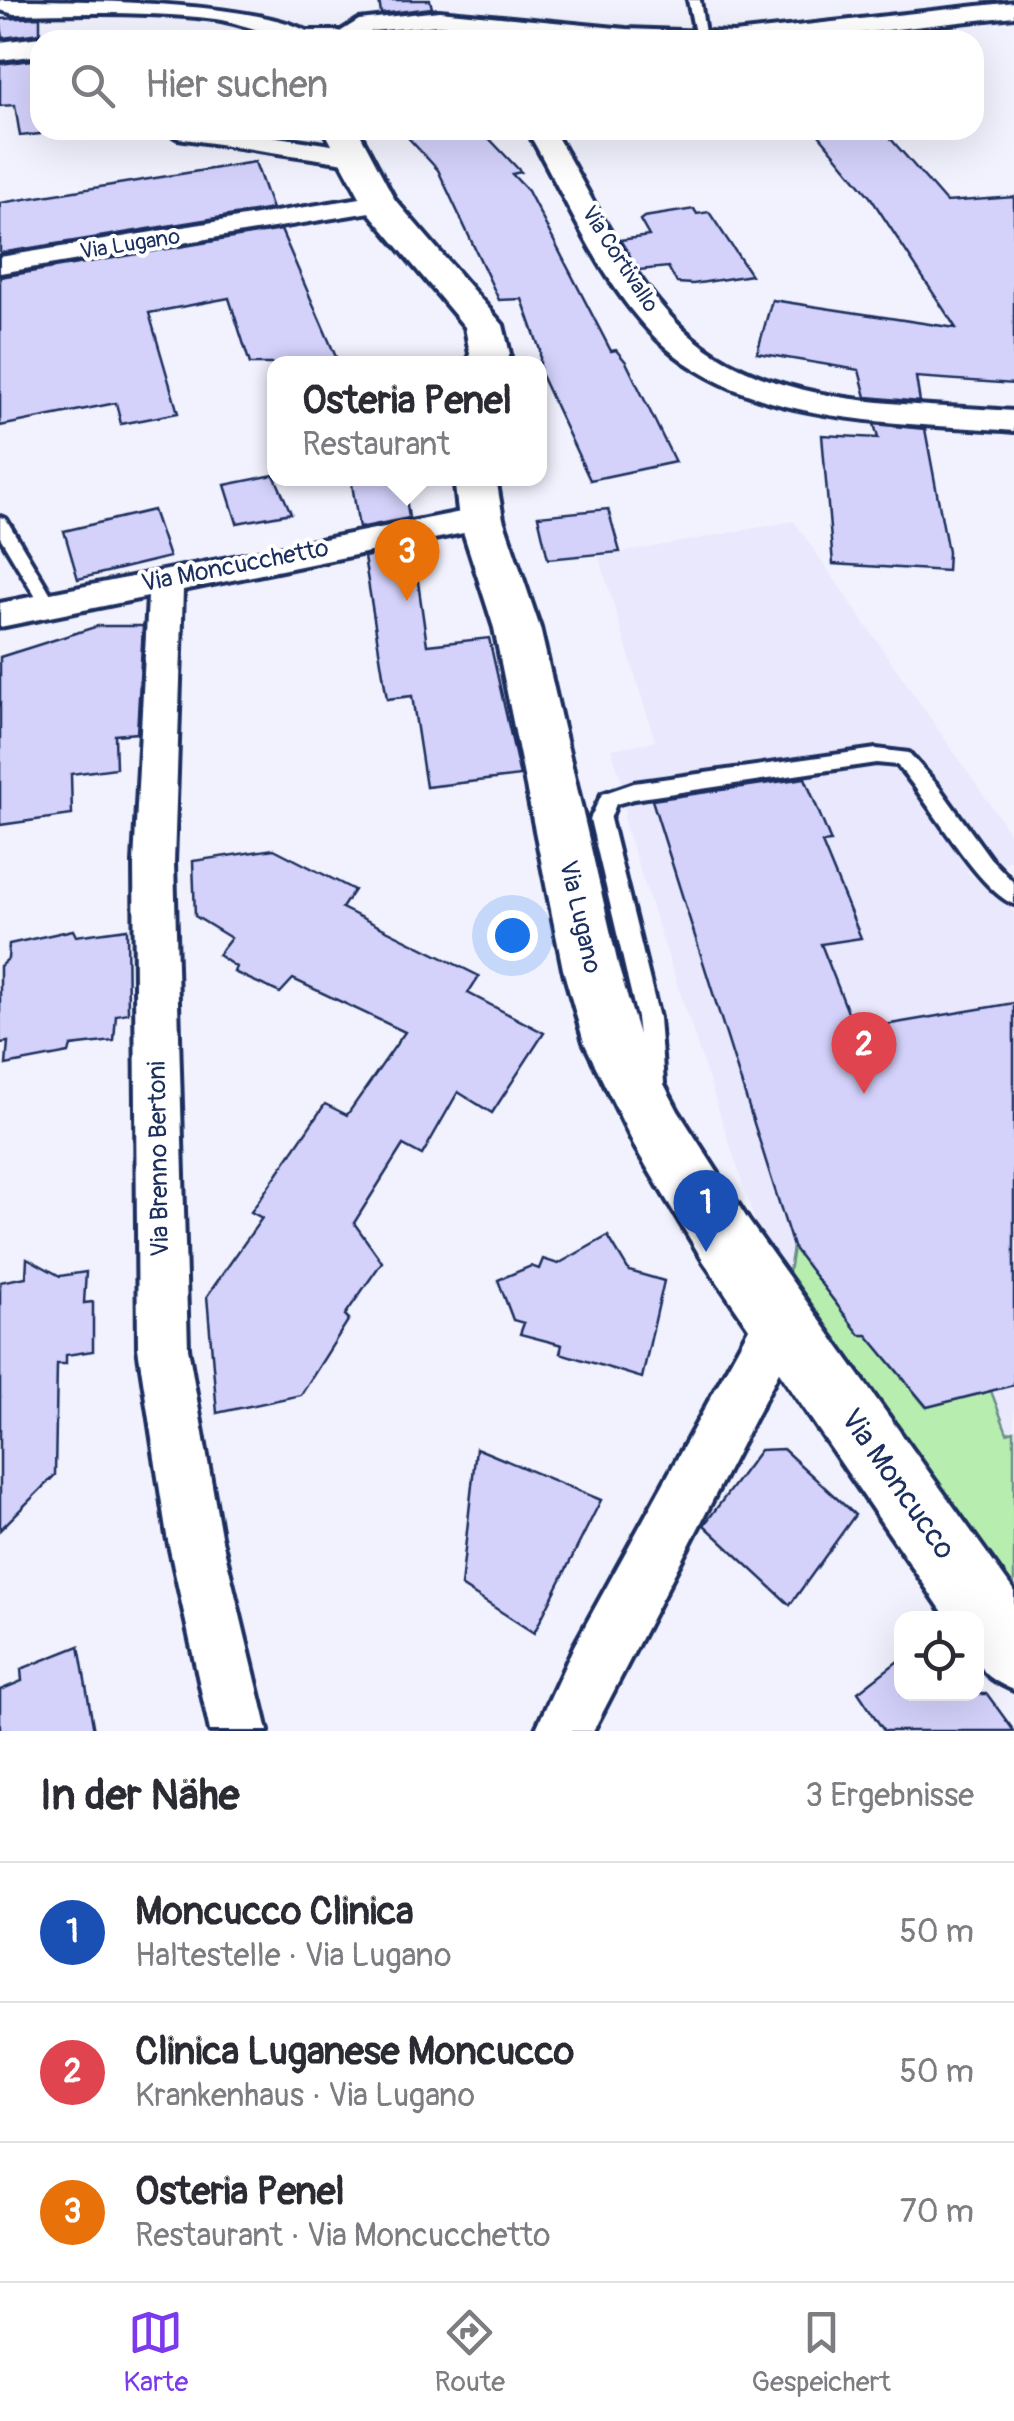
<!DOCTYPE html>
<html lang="de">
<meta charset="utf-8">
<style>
body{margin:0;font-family:Pangolin,sans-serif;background:#f2f2f3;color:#2b2b33}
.controls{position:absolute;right:30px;bottom:30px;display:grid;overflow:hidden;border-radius:20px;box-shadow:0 10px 40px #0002}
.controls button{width:90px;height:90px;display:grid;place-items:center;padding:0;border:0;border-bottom:2px solid #e1e1e2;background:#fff;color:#2b2b33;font:50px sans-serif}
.you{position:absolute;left:512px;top:935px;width:35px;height:35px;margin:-25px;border:8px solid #fff;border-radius:50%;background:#1a73e8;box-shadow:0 0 0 15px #1a73e833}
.badge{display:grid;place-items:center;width:65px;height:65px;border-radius:50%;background:#7c3aed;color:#fff;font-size:32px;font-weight:700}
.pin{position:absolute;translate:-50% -82px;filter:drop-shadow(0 2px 5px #0008)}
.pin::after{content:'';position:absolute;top:52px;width:35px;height:30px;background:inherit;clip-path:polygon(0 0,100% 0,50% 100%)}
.popup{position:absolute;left:267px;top:356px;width:280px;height:130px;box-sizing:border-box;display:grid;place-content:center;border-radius:20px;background:#fff;filter:drop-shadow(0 2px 8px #0005);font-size:32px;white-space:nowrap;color:#7c7c81}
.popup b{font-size:38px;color:#2b2b33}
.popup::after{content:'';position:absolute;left:50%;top:100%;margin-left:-20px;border:20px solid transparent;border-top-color:#fff}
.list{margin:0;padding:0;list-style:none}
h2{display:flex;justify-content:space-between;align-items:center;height:130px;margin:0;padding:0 40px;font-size:42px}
h2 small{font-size:32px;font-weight:400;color:#7c7c81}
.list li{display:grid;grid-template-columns:65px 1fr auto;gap:30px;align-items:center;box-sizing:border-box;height:140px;padding:0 40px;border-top:2px solid #e1e1e2}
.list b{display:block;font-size:38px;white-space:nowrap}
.list p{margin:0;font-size:32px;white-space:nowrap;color:#7c7c81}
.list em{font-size:32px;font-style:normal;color:#7c7c81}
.icon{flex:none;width:55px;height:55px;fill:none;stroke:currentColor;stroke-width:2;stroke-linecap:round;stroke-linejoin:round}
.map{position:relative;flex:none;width:1014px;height:1731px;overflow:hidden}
.search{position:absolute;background:#fff;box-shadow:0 10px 40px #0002;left:30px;right:30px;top:30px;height:110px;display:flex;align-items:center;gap:25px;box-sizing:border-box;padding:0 35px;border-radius:30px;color:#7c7c81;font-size:38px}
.sheet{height:550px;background:#fff}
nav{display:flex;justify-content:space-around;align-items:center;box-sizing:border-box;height:140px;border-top:2px solid #e1e1e2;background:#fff;font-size:28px;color:#7c7c81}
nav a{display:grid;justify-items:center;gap:5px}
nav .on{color:#7c3aed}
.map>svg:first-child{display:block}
.built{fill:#e9e8fd}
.green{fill:#b7eeb0;stroke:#698e87;stroke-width:2.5}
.building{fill:#d4d2fb;stroke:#1b2f5e;stroke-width:2.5}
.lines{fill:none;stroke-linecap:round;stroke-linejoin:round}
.service-casing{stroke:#1b2f5e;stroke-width:8}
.minor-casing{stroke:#1b2f5e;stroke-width:8}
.tertiary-casing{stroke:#1b2f5e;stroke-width:8}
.service{fill:#fff;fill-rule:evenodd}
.minor{fill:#fff;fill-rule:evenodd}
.tertiary{fill:#fff;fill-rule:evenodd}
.labels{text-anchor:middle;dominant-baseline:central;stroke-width:8;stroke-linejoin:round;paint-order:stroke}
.far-street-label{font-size:22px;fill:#1b2f5e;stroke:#fff}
.street-label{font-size:25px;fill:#1b2f5e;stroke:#fff}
.near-street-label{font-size:30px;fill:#1b2f5e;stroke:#fff}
</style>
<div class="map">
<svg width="1014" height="1731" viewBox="0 0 1014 1731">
<rect width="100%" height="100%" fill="#f2f2fe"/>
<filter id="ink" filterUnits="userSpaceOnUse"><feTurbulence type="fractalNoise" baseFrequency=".01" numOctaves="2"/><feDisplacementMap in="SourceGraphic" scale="20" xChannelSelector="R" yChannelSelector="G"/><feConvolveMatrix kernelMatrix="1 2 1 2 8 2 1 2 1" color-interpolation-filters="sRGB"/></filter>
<g filter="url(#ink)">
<path class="built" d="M794 521 1014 839V860L966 871 1014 912V1653L773 1276 624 822 625 791 611 749 655 741 599 557Z"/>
<path class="green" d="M793 1247 860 1335H867L926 1407 991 1391 1007 1433 1014 1431V1653L782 1316Z"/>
<g class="building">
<path d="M379 0H430L432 8 381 14Z"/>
<path d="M40 17V33L3 38 0 19Z"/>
<path d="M438 29 441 40H386L385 34Z"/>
<path d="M40 59V134L20 136 15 105 0 106V64Z"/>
<path d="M401 130H481L521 172 512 174 528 191 611 351 616 350 626 362 675 462 590 480 540 373V350L522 299 499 300 438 170Z"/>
<path d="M815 130H883L946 202 1014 197V384L916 377 920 402 878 398 866 397 859 370 757 353 772 300 956 328 871 198Z"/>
<path d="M255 162 272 209 0 253V203Z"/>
<path d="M694 209 697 214 709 212 751 275 693 284 677 283 668 267 639 270 620 240 649 236 640 220 644 217Z"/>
<path d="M281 230 339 364H250L229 298 149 313 178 413 121 424 116 403 0 426V277Z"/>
<path d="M874 424 925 429 948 552 947 571 833 564 822 435 878 438Z"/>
<path d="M274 475 291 513 237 523 225 485Z"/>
<path d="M351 478H403L409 518 359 528Z"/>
<path d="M608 509 620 552 548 559 538 516Z"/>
<path d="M153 510 169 557 78 579 64 531Z"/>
<path d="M413 547 427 645 489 638 520 776 426 787 412 696 387 699 364 557Z"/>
<path d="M98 626H143L137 733 115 735 116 768 71 774 72 815 0 825V657Z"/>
<path d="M805 778 831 842 822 843 861 938 821 944 855 1030 1014 1003V1385L927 1407 867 1335H860L793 1247 652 800Z"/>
<path d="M274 849 354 890 342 908 479 976 468 993 544 1033 492 1113 458 1092 422 1155 403 1145 354 1223 382 1262 345 1315 349 1319 301 1395 217 1413 207 1296 262 1218 251 1212 325 1104 347 1115 405 1032 293 979 280 993 234 972 236 967 218 955 231 938 195 916 193 861Z"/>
<path d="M127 929 128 1013 116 1015 114 1041 71 1046 69 1053 6 1065 8 1042 0 1043V966L8 959 9 944 73 930 76 936Z"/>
<path d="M608 1236 629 1271 664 1281 642 1378 560 1353 562 1345 520 1334 524 1323 513 1320 498 1280 531 1266 539 1269 543 1259 558 1264Z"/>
<path d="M27 1258 60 1276 86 1272 84 1303 93 1302V1351L66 1355V1364H57L55 1475 0 1530V1282L26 1277Z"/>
<path d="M476 1448 601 1500 534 1633 461 1586Z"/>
<path d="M783 1449 855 1515 790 1605 704 1525 760 1450Z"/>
<path d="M79 1646 94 1731H0V1690L22 1681 21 1669Z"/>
<path d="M902 1658V1694H987L1014 1731H884L858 1692Z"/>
</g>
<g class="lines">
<g class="service-casing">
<g id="service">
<path d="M688 0H700L706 40 696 38Z"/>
<path d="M0 517 6 519 55 601 58 605 55 609H43L0 537Z"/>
<path d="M876 749 909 753 938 786 990 858 1014 883V904C978 891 927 797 897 765L876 763 634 799 616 804 610 819 659 1018 664 1083 661 1090 653 1093 645 1090 637 1018 590 819 602 794 634 783Z"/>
</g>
</g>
<g class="minor-casing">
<g id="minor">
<path d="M0 0C66 0 276 0 319 39 286 44 249 24 215 19 148 11 81 13 14 14L0 10Z"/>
<path d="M1014 2V16L797 40H595L439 25 372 31 357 40H327L359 20 439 11 626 29 734 33Z"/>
<path d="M165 130H229L352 148 365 156 352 164 178 138Z"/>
<path d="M527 130H553C590 193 621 262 671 317 754 410 900 402 1014 411V431C904 422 765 426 674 354 606 299 570 204 527 130Z"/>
<path d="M379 195 392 203 388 209 0 273V257Z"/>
<path d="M481 508 493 511 498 519 493 527 183 590 174 863 188 1348 221 1536 268 1731H210L167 1536 138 1348 134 863 148 597 0 627V603Z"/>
<path d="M782 1292 799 1299 806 1316 799 1333 593 1731H535L574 1646 765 1299Z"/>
</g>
</g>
<g class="tertiary-casing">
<g id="tertiary">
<path d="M304 31H339L354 40H289Z"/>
<path d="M40 37 51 40H40V55L0 60V42Z"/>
<path d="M324 130H358L395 200 503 325 510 354 505 364H466L470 354 465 327 367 210Z"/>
<path d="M454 478H496L503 519 540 628 619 969 640 1038 678 1111 748 1220 1014 1591V1690C972 1672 976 1660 976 1618H947L704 1262 636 1149 584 1042 563 969 494 628 459 519Z"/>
</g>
</g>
<use href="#service" class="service"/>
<use href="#minor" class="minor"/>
<use href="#tertiary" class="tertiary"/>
</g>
</g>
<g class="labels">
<g class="far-street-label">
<text transform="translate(130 244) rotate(-9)">Via Lugano</text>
<text transform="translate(620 259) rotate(57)">Via Cortivallo</text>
</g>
<g class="street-label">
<text transform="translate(235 566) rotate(-11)">Via Moncucchetto</text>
<text transform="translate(580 917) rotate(77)">Via Lugano</text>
<text transform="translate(159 1159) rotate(-91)">Via Brenno Bertoni</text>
</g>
<g class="near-street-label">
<text transform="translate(898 1484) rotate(55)">Via Moncucco</text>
</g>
</g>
</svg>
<div class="controls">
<button><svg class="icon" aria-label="locate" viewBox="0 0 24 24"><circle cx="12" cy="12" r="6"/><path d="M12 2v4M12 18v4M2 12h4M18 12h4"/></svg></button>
</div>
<div class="you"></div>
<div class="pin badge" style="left:706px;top:1252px;background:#1a4fb4">1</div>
<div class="pin badge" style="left:864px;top:1094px;background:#e0444e">2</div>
<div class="pin badge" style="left:407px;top:601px;background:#e8710a">3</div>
<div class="popup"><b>Osteria Penel</b>Restaurant</div>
<div class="search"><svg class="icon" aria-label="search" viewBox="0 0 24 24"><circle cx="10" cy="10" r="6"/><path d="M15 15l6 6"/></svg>Hier suchen</div>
</div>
<section class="sheet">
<h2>In der Nähe<small>3 Ergebnisse</small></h2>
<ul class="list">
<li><span class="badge" style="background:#1a4fb4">1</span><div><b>Moncucco Clinica</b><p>Haltestelle · Via Lugano</p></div><em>50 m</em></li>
<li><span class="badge" style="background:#e0444e">2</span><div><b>Clinica Luganese Moncucco</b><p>Krankenhaus · Via Lugano</p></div><em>50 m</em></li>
<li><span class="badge" style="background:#e8710a">3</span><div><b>Osteria Penel</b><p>Restaurant · Via Moncucchetto</p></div><em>70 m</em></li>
</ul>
</section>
<nav>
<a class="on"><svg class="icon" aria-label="map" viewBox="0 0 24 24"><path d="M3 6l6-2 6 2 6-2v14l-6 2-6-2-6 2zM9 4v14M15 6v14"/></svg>Karte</a>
<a><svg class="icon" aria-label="directions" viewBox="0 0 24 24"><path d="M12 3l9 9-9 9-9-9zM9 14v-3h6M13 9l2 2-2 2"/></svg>Route</a>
<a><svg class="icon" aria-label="saved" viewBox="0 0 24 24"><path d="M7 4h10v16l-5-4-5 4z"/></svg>Gespeichert</a>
</nav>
